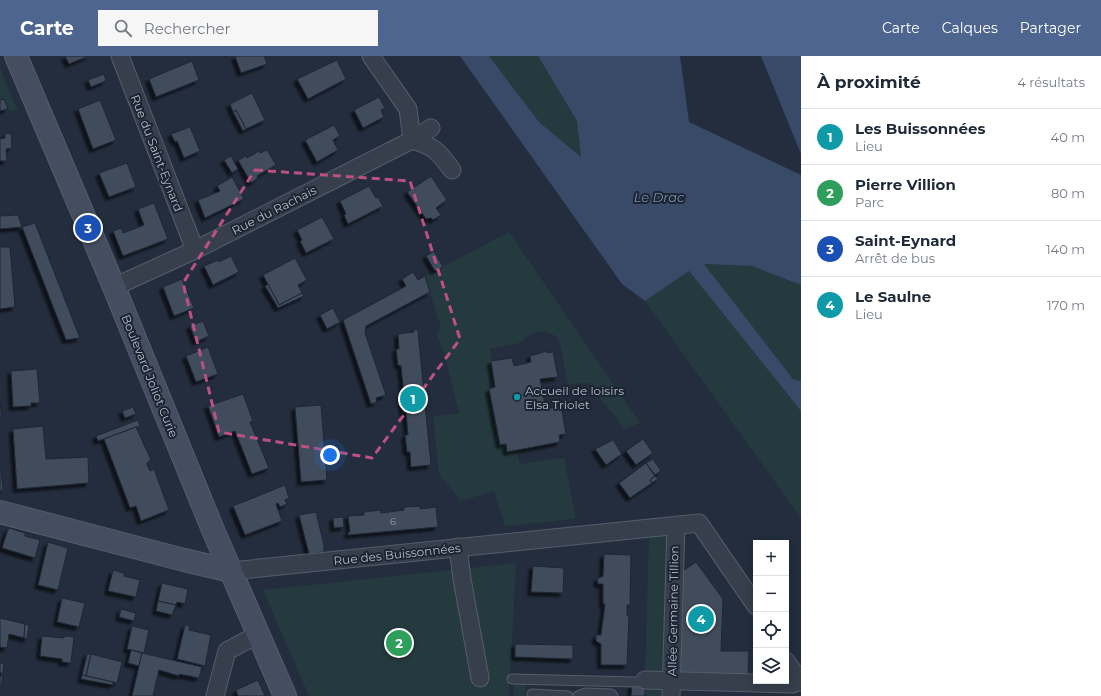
<!DOCTYPE html>
<html lang="fr">
<meta charset="utf-8">
<style>
body{margin:0;font-family:Montserrat,sans-serif;background:#f6f6f7;color:#1f2937}
.controls{position:absolute;right:12px;bottom:12px;display:grid;overflow:hidden;border-radius:0px;box-shadow:0 2px 10px #0003}
.controls button{width:36px;height:36px;display:grid;place-items:center;padding:0;border:0;border-bottom:1px solid #e0e1e3;background:#fff;color:#1f2937;font:20px sans-serif}
.you{position:absolute;left:330px;top:399px;width:14px;height:14px;margin:-10px;border:3px solid #fff;border-radius:50%;background:#1a73e8;box-shadow:0 0 0 6px #1a73e833}
.badge{display:grid;place-items:center;width:26px;height:26px;border-radius:50%;background:#4d658f;color:#fff;font-size:13px;font-weight:700}
.pin{position:absolute;translate:-50% -50%;border:2px solid #fff;box-shadow:0 1px 4px #0006}
.list{margin:0;padding:0;list-style:none}
h2{display:flex;justify-content:space-between;align-items:center;height:52px;margin:0;padding:0 16px;font-size:17px}
h2 small{font-size:13px;font-weight:400;color:#747a83}
.list li{display:grid;grid-template-columns:26px 1fr auto;gap:12px;align-items:center;box-sizing:border-box;height:56px;padding:0 16px;border-top:1px solid #e0e1e3}
.list b{display:block;font-size:15px;white-space:nowrap}
.list p{margin:0;font-size:13px;white-space:nowrap;color:#747a83}
.list em{font-size:13px;font-style:normal;color:#747a83}
.icon{flex:none;width:22px;height:22px;fill:none;stroke:currentColor;stroke-width:2;stroke-linecap:round;stroke-linejoin:round}
.map{position:relative;flex:none;width:801px;height:640px;overflow:hidden}
header{display:flex;align-items:center;gap:24px;box-sizing:border-box;height:56px;padding:0 20px;background:#4d658f;color:#fff}
header strong{font-size:19px}
nav{display:flex;gap:22px;margin-inline-start:auto;font-size:14px}
.search{width:280px;height:36px;background:#f6f6f7;display:flex;align-items:center;gap:10px;box-sizing:border-box;padding:0 14px;border-radius:0px;color:#747a83;font-size:15px}
main{display:flex}
aside{flex:1;background:#fff}
.map>svg:first-child{display:block}
.green{fill:#253a3e}
.water{fill:#384a67}
.building{fill:#3f4b5c;stroke:#1e2634;filter:url(#shadow)}
.lines{fill:none;stroke-linecap:round;stroke-linejoin:round}
.lane-casing{stroke:#555d6b;stroke-width:11}
.street-casing{stroke:#555d6b;stroke-width:19}
.secondary-casing{stroke:#555d6b;stroke-width:24}
.lane{stroke:#373f4d;stroke-width:9}
.street{stroke:#373f4d;stroke-width:17}
.secondary{stroke:#444e60;stroke-width:22}
.marked{fill:none;stroke:#bc5181;stroke-width:3;stroke-dasharray:8 5;stroke-linejoin:round}
.culture-dot{fill:#0f9aa8;stroke:#1c2432;stroke-width:1.5}
.labels{text-anchor:middle;dominant-baseline:central;stroke-width:4;stroke-linejoin:round;paint-order:stroke}
.number-label{font-size:10px;fill:#959ead}
.street-label{font-size:12px;fill:#b2bac8;stroke:#1c2432}
.poi-label{font-size:12px;fill:#b2bac8;stroke:#1c2432;text-anchor:start}
.water-label{font-size:13px;font-style:italic;fill:#798fb1;stroke:#1c2432}
</style>
<header>
<strong>Carte</strong>
<div class="search"><svg class="icon" aria-label="search" viewBox="0 0 24 24"><circle cx="10" cy="10" r="6"/><path d="M15 15l6 6"/></svg>Rechercher</div>
<nav><a>Carte</a><a>Calques</a><a>Partager</a></nav>
</header>
<main>
<div class="map">
<svg width="801" height="640" viewBox="0 0 801 640">
<defs>
<filter id="shadow"><feDropShadow dx="-3.5" dy="3.5" stdDeviation="1" flood-color="#0009"/></filter>
</defs>
<rect width="100%" height="100%" fill="#232d3d"/>
<g class="green">
<path d="M489 0H538L577 65 581 101 539 66Z"/>
<path d="M0 12 17 54 0 55Z"/>
<path d="M509 176 640 367 624 373 589 327 568 328 559 284 552 278 541 275 531 278 519 287 490 293 495 331 489 333 500 388H506L508 395 516 394 520 408 564 402 576 463 505 470 494 435 461 445 439 418 433 360 459 357 446 304 437 278 441 272 425 220Z"/>
<path d="M703 208 752 210 801 229V325L793 323Z"/>
<path d="M689 215 801 355V462L645 245Z"/>
<path d="M668 477 666 620 645 622 649 479Z"/>
<path d="M516 507 509 640H309L263 534Z"/>
<path d="M514 623H526L525 640H513Z"/>
<rect x="645" y="630" width="18" height="10"/>
</g>
<g class="water">
<path d="M460 0H489L539 66 581 101 577 65 538 0H680L689 66 801 119V229L752 210 704 208 793 323 801 325V355L689 215 645 245 622 228Z"/>
<path d="M761 0H801V98Z"/>
</g>
<g class="building">
<path d="M65 0H89L69 8Z"/>
<path d="M235 0H264L267 8 241 17Z"/>
<path d="M337 4 346 23 308 43 297 23Z"/>
<path d="M192 5 199 24 156 41 149 23Z"/>
<path d="M104 18 106 25 91 31 88 24Z"/>
<path d="M252 37 265 64 246 73 236 54 233 56 230 48Z"/>
<path d="M379 41 385 52 381 54 384 61 363 72 354 54Z"/>
<path d="M4 43 8 53 0 55V44Z"/>
<path d="M100 44 116 84 93 93 78 53Z"/>
<path d="M236 54 246 73 243 75 233 56Z"/>
<path d="M334 69 340 80 333 84 338 94 317 106 305 84Z"/>
<path d="M190 71 200 95 184 102 177 85 175 86 171 78Z"/>
<path d="M11 77 12 92 6 93 7 105H0V83L5 82V78Z"/>
<path d="M267 94 276 109 257 120 258 122 251 127 238 104 246 100 247 102 259 95 260 97Z"/>
<path d="M231 100 238 113 232 117 224 104Z"/>
<path d="M127 107 136 131 109 141 99 117Z"/>
<path d="M431 120 447 144 436 152 441 159 433 164 431 162 426 163 407 136Z"/>
<path d="M232 121 244 143 205 162 198 144 220 135 217 130Z"/>
<path d="M369 130 376 142 378 141 383 150 348 168 344 159 346 158 340 145Z"/>
<path d="M154 147 168 183 123 200 113 175 121 172 123 177 144 169 138 153Z"/>
<path d="M18 159 22 171 0 173V160Z"/>
<path d="M322 161 334 183 306 197 300 185 302 184 297 174Z"/>
<path d="M35 167 80 282 66 284 22 171Z"/>
<path d="M0 191H10L15 251 0 253Z"/>
<path d="M434 195 443 211 435 215 426 200Z"/>
<path d="M231 200 239 216 213 229 204 210 218 204 219 206Z"/>
<path d="M295 202 307 224 298 229 302 237 279 249 263 219Z"/>
<path d="M413 216 418 224 425 220 430 236 366 270 365 277 386 339 376 342 377 346 371 348 343 264 406 230 402 223Z"/>
<path d="M182 223 194 252 174 260 163 231Z"/>
<path d="M268 228 279 249 302 237 304 240 278 252 265 230Z"/>
<path d="M333 252 340 266 327 273 320 259Z"/>
<path d="M203 265 209 280 196 286 190 270Z"/>
<path d="M414 273H416L418 275 431 409 411 411 410 396H407L405 379H408L406 356H403L402 347 401 339 404 338 401 310 398 309 396 293H399L398 278 414 276Z"/>
<path d="M208 291 218 318 196 326 186 300Z"/>
<path d="M547 295V297L553 296 558 321 540 323 546 353 561 350 566 378 559 379 560 386 507 396 506 388 500 389 489 333 495 331 491 305 512 302 514 310 531 306 530 300Z"/>
<path d="M37 313 40 347H31V350L13 351 11 315Z"/>
<path d="M243 338 253 365 250 366 269 412 252 418 235 375 219 381 208 350Z"/>
<path d="M0 347 2 361H0Z"/>
<path d="M321 349 327 424 301 426 295 351Z"/>
<path d="M133 351 136 358 125 362 122 355Z"/>
<path d="M138 364 140 370 98 385 96 380Z"/>
<path d="M43 370 46 403 88 401 89 427 17 433 13 373Z"/>
<path d="M136 371 151 404 147 407 148 411 150 415 154 413 169 454 141 465 136 450 130 452 104 383Z"/>
<path d="M643 383 653 397 636 409 626 395Z"/>
<path d="M613 384 622 398 606 409 595 393Z"/>
<path d="M653 403 661 415 655 419 646 407Z"/>
<path d="M646 407 655 420 650 424 652 427 630 442 619 427Z"/>
<path d="M0 414H1L3 434 0 435Z"/>
<path d="M655 420 658 423 652 427 650 424Z"/>
<path d="M285 429 289 442 285 444 287 448 280 451 278 447 276 448 282 465 245 479 233 450Z"/>
<path d="M420 450V453L436 451 438 471 348 479V476H350L348 460 364 459V456L381 454V457L404 454V451Z"/>
<path d="M316 456 324 489V496L309 498 299 459Z"/>
<path d="M343 461 344 471 334 472 333 462Z"/>
<path d="M9 472 25 477V480L40 484 35 502 2 492 7 476Z"/>
<path d="M48 486 68 492 58 534 38 529Z"/>
<path d="M604 498 631 499 630 549H627V559L629 560 627 609H601V588L596 585V579H601L605 548H603V528H598L597 523 603 520Z"/>
<path d="M696 506 723 543 721 595H749L748 620 677 621 681 516Z"/>
<path d="M533 510 564 512 563 537 531 536Z"/>
<path d="M113 514 124 517V520L140 524 136 541 108 535Z"/>
<path d="M162 527 188 533 185 548 177 546 176 549 158 545Z"/>
<path d="M62 542 85 547 79 571 57 566Z"/>
<path d="M158 545 176 549 172 559 156 555Z"/>
<path d="M121 553 136 557 134 565 119 561Z"/>
<path d="M0 562 25 568 24 582 9 578 7 592 0 591Z"/>
<path d="M25 568 29 569 27 583 24 582Z"/>
<path d="M185 569 190 570 189 574 211 579 205 610 177 603Z"/>
<path d="M132 570 149 574 144 597 127 593Z"/>
<path d="M42 580 64 582 65 580 74 581 71 607 62 606V603L40 600Z"/>
<path d="M515 588 573 589V603L515 601Z"/>
<path d="M131 594 142 597 139 610 128 607Z"/>
<path d="M142 597 202 611 199 622 179 618V620L159 614 153 640H132Z"/>
<path d="M87 598H91L86 620 82 619Z"/>
<path d="M91 598 122 606 117 627 86 620Z"/>
<path d="M0 607H4L3 617H0Z"/>
<path d="M82 619 113 626V629L81 623Z"/>
<path d="M0 620H3L1 632H0Z"/>
<path d="M258 624 265 640H238L236 634Z"/>
<path d="M632 629 645 630V640H631Z"/>
</g>
<g class="lines">
<g class="lane-casing">
<g id="lane">
<path d="M512 623 636 626 645 624"/>
<path d="M532 638 568 640"/>
<path d="M578 640 586 637 611 638 613 640"/>
</g>
</g>
<g class="street-casing">
<g id="street">
<path d="M120 0 195 194"/>
<path d="M371 0 408 53 412 84"/>
<path d="M412 84C434 90 439 96 452 114"/>
<path d="M114 231 195 194 412 84 431 72"/>
<path d="M458 491 462 523 480 622"/>
<path d="M231 515 699 467 756 550"/>
<path d="M786 605 801 626"/>
<path d="M645 624 793 628 799 624"/>
<path d="M215 640 227 595 259 578"/>
<path d="M671 640 676 469"/>
</g>
</g>
<g class="secondary-casing">
<g id="secondary">
<path d="M16 0 114 231 213 474 285 640"/>
<path d="M0 456 184 504 231 515"/>
</g>
</g>
<use href="#lane" class="lane"/>
<use href="#street" class="street"/>
<use href="#secondary" class="secondary"/>
</g>
<path class="marked" d="M255 114 410 125 460 283 372 402 219 376 183 227Z"/>
<circle class="culture-dot" cx="517" cy="341" r="4"/>
<g class="labels">
<g class="number-label">
<text x="393" y="465">6</text>
</g>
<g class="street-label">
<text transform="translate(157 97) rotate(69)">Rue du Saint-Eynard</text>
<text transform="translate(274 154) rotate(-27)">Rue du Rachais</text>
<text transform="translate(150 320) rotate(68)">Boulevard Joliot Curie</text>
<text transform="translate(397 498) rotate(-6)">Rue des Buissonnées</text>
<text transform="translate(673 555) rotate(-89)">Allée Germaine Tillion</text>
</g>
<g class="poi-label">
<text x="525" y="334">Accueil de loisirs<tspan x="525" dy="14">Elsa Triolet</tspan></text>
</g>
<g class="water-label">
<text x="659" y="141">Le Drac</text>
</g>
</g>
</svg>
<div class="controls">
<button>+</button>
<button>−</button>
<button><svg class="icon" aria-label="locate" viewBox="0 0 24 24"><circle cx="12" cy="12" r="6"/><path d="M12 2v4M12 18v4M2 12h4M18 12h4"/></svg></button>
<button><svg class="icon" aria-label="layers" viewBox="0 0 24 24"><path d="M12 4l9 5-9 5-9-5zM3 14l9 5 9-5"/></svg></button>
</div>
<div class="you"></div>
<div class="pin badge" style="left:413px;top:343px;background:#0f9aa8">1</div>
<div class="pin badge" style="left:399px;top:587px;background:#2e9e5b">2</div>
<div class="pin badge" style="left:88px;top:172px;background:#1a4fb4">3</div>
<div class="pin badge" style="left:701px;top:563px;background:#0f9aa8">4</div>
</div>
<aside>
<h2>À proximité<small>4 résultats</small></h2>
<ul class="list">
<li><span class="badge" style="background:#0f9aa8">1</span><div><b>Les Buissonnées</b><p>Lieu</p></div><em>40 m</em></li>
<li><span class="badge" style="background:#2e9e5b">2</span><div><b>Pierre Villion</b><p>Parc</p></div><em>80 m</em></li>
<li><span class="badge" style="background:#1a4fb4">3</span><div><b>Saint-Eynard</b><p>Arrêt de bus</p></div><em>140 m</em></li>
<li><span class="badge" style="background:#0f9aa8">4</span><div><b>Le Saulne</b><p>Lieu</p></div><em>170 m</em></li>
</ul>
</aside>
</main>
